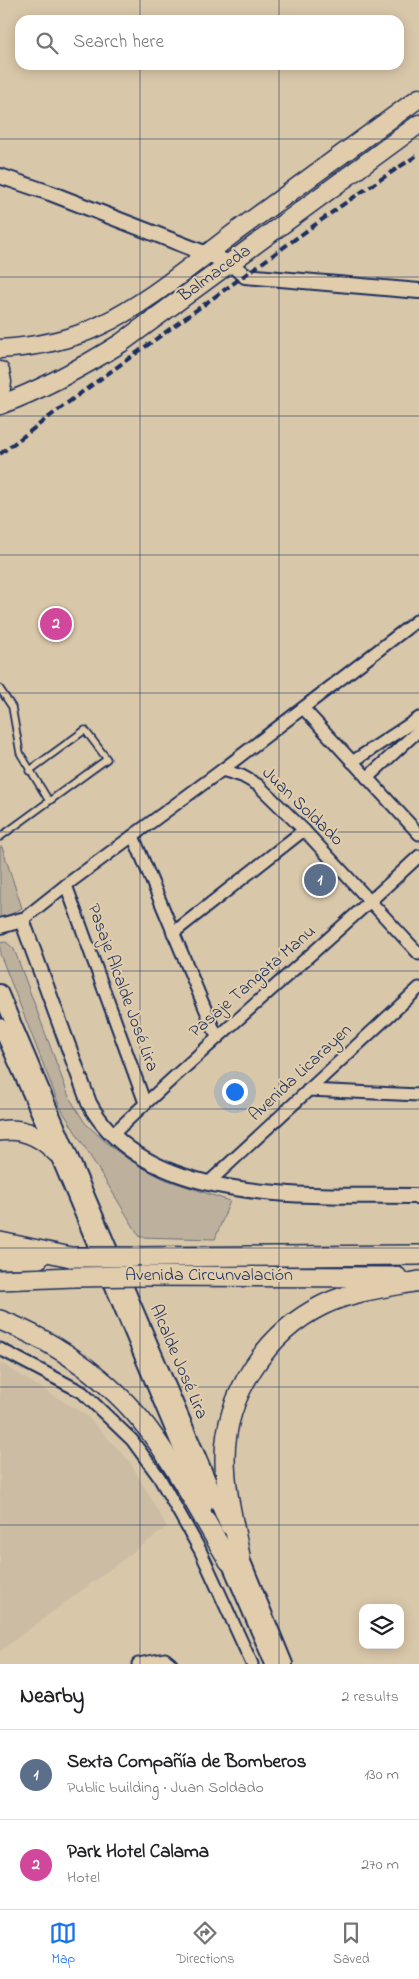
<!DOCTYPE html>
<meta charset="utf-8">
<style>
body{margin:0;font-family:"Indie Flower",sans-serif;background:#f6f6f6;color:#202124}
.controls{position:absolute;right:15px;bottom:15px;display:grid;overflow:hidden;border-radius:10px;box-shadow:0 2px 12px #0003}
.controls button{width:45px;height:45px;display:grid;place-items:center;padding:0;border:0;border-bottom:1px solid #e0e0e0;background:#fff;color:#202124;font:25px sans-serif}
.you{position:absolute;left:234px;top:1091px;width:18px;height:18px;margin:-12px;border:4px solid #fff;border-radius:50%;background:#1a73e8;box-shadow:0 0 0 8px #1a73e833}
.badge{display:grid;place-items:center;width:32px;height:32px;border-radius:50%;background:#1a73e8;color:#fff;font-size:16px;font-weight:700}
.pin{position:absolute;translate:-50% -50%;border:2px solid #fff;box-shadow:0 1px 5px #0006}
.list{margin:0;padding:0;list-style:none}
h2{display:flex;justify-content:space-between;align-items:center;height:65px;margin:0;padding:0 20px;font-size:21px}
h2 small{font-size:16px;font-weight:400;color:#757577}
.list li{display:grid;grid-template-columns:32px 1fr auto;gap:15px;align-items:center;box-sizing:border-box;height:90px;padding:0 20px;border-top:1px solid #e0e0e0}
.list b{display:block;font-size:19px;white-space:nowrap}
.list p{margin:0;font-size:16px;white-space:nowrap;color:#757577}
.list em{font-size:16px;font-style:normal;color:#757577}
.icon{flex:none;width:28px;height:28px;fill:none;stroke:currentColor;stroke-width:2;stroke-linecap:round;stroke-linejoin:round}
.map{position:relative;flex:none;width:419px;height:1664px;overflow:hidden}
.search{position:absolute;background:#fff;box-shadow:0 2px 12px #0003;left:15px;right:15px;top:15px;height:55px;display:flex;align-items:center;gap:12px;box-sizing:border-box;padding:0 18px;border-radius:15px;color:#757577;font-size:19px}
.sheet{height:245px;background:#fff}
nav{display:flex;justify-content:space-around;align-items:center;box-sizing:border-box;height:70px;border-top:1px solid #e0e0e0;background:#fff;font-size:14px;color:#757577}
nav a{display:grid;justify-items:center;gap:2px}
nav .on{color:#1a73e8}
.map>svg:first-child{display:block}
.built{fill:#ccbca4}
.park{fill:#bdb19d;stroke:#6c707e}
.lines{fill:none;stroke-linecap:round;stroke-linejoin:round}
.service-casing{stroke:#1b2f5e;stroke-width:9}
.minor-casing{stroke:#1b2f5e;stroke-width:15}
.tertiary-casing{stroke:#1b2f5e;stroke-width:18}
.primary-casing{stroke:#1b2f5e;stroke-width:21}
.trunk-casing{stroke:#1b2f5e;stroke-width:22}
.service{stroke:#e1cdac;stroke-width:5.5}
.minor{stroke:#e1cdac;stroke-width:11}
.tertiary{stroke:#e1cdac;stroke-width:14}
.primary{stroke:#e1cdac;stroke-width:18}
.trunk{stroke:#e1cdac;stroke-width:19}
.rail{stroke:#1b2f5e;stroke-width:4;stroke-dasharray:8 4;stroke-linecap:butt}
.trunk-bridge-casing{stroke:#1b2f5e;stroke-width:22;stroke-linecap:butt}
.trunk-bridge{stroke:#e1cdac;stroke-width:19}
.grid{fill:none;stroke:#1b2f5e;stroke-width:1;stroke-opacity:0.55}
.labels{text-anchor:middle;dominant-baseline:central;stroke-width:4;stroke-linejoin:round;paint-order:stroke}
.street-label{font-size:18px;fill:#1b2f5e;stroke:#e1cdac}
</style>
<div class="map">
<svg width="419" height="1664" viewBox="0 0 419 1664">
<rect width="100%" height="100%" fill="#d9c7a9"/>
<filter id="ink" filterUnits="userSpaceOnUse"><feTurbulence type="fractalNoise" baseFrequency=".02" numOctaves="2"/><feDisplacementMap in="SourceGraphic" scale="10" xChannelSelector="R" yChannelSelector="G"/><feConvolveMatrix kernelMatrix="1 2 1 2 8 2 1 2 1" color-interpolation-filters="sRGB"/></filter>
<g filter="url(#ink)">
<path class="built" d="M0 1363 86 1415 130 1462 167 1527 0 1651Z"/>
<g class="park">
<path d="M0 847H2L22 908 10 915 0 919Z"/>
<path d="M6 942 14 949 69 1097 85 1123 110 1146 128 1159 164 1179 230 1201 215 1239 140 1237 60 1107 0 954V943Z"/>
</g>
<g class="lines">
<g class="service-casing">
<g id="service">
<path d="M0 689 12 707 20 753 49 801"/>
<path d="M0 837 107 759 85 730 29 771"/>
</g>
</g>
<g class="minor-casing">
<g id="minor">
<path d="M303 708 419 834"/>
<path d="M352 762 419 718"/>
<path d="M222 770 419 619"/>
<path d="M367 778 419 730"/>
<path d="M133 836 217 1037"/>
<path d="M66 885 145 1103"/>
<path d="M22 920 66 885 222 770 242 776 258 785 304 830 419 954"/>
<path d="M173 933 304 830"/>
<path d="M308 1090 419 1095"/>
<path d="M112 1135C212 1039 318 951 419 856"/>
<path d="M207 1184 419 988"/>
<path d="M0 1349 82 1392 132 1440 159 1477 200 1550 252 1664"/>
<path d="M138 1664 165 1659 171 1664"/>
</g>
</g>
<g class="tertiary-casing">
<g id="tertiary">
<path d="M0 176 50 193 230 263 245 276 419 291"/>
<path d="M0 926 22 920 89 1103C146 1209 316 1194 419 1196"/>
<path d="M0 992 228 1527"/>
<path d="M0 1026 57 1153 205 1506"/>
<path d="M237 1547 285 1664"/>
<path d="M225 1553 273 1664"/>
</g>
</g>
<g class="primary-casing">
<g id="primary">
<path d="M0 349C34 347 68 341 99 326 151 302 198 259 245 225 303 183 361 141 419 98"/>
<path d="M0 371 2 382 0 393"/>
<path d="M0 405C43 389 83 367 121 343L419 124"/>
</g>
</g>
<g class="trunk-casing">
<g id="trunk">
<path d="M0 1131C23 1127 41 1136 57 1153"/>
<path d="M0 1242 71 1257"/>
<path d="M133 1257 419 1255"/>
<path d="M0 1259 39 1258"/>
<path d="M141 1276 397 1277"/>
<path d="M0 1280 74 1277"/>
<path d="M0 1320C60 1343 119 1386 156 1440 182 1477 205 1522 229 1561"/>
<path d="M240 1556C234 1524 225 1491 225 1458 225 1395 267 1332 323 1305 352 1291 388 1287 419 1281"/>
</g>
</g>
<use href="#service" class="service"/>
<use href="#minor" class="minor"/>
<use href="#tertiary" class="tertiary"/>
<use href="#primary" class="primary"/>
<use href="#trunk" class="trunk"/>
<path class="rail" d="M0 454 78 395 348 201 419 154"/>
<g class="trunk-bridge-casing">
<g id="trunk-bridge">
<path d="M71 1257H133"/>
<path d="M74 1277 141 1276"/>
</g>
</g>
<use href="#trunk-bridge" class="trunk-bridge"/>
</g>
</g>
<path class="grid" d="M140 0V20M279 0V20M140 65V1664M279 65V1664M0 139H419M0 277H419M0 416H419M0 555H419M0 693H419M0 832H419M0 971H419M0 1109H419M0 1248H419M0 1387H419M0 1525H419"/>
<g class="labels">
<g class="street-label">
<text transform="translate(215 274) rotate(-36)">Balmaceda</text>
<text transform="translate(302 807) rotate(44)">Juan Soldado</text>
<text transform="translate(253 982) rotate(-41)">Pasaje Tangata Manu</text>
<text transform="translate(122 988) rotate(70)">Pasaje Alcalde José Lira</text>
<text transform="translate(301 1073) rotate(-43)">Avenida Licarayen</text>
<text x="209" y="1276">Avenida Circunvalación</text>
<text transform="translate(178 1362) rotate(67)">Alcalde José Lira</text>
</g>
</g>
</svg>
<div class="controls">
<button><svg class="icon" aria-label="layers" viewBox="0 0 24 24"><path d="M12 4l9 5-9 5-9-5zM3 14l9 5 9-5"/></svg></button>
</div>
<div class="you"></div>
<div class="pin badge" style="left:320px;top:880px;background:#5c6f8a">1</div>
<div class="pin badge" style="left:56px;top:624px;background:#d1479c">2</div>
<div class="search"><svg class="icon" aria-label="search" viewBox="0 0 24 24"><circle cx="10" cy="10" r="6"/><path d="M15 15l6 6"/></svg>Search here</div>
</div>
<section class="sheet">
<h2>Nearby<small>2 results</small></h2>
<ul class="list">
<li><span class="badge" style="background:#5c6f8a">1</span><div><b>Sexta Compañía de Bomberos</b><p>Public building · Juan Soldado</p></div><em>130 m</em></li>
<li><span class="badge" style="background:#d1479c">2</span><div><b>Park Hotel Calama</b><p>Hotel</p></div><em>270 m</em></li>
</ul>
</section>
<nav>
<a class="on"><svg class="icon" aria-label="map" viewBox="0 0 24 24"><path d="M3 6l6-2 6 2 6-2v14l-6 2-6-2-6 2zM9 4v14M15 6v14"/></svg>Map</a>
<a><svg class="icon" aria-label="directions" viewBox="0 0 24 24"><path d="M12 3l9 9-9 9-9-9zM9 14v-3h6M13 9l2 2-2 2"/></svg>Directions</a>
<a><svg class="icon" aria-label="saved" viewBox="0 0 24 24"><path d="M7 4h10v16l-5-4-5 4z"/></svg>Saved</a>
</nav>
